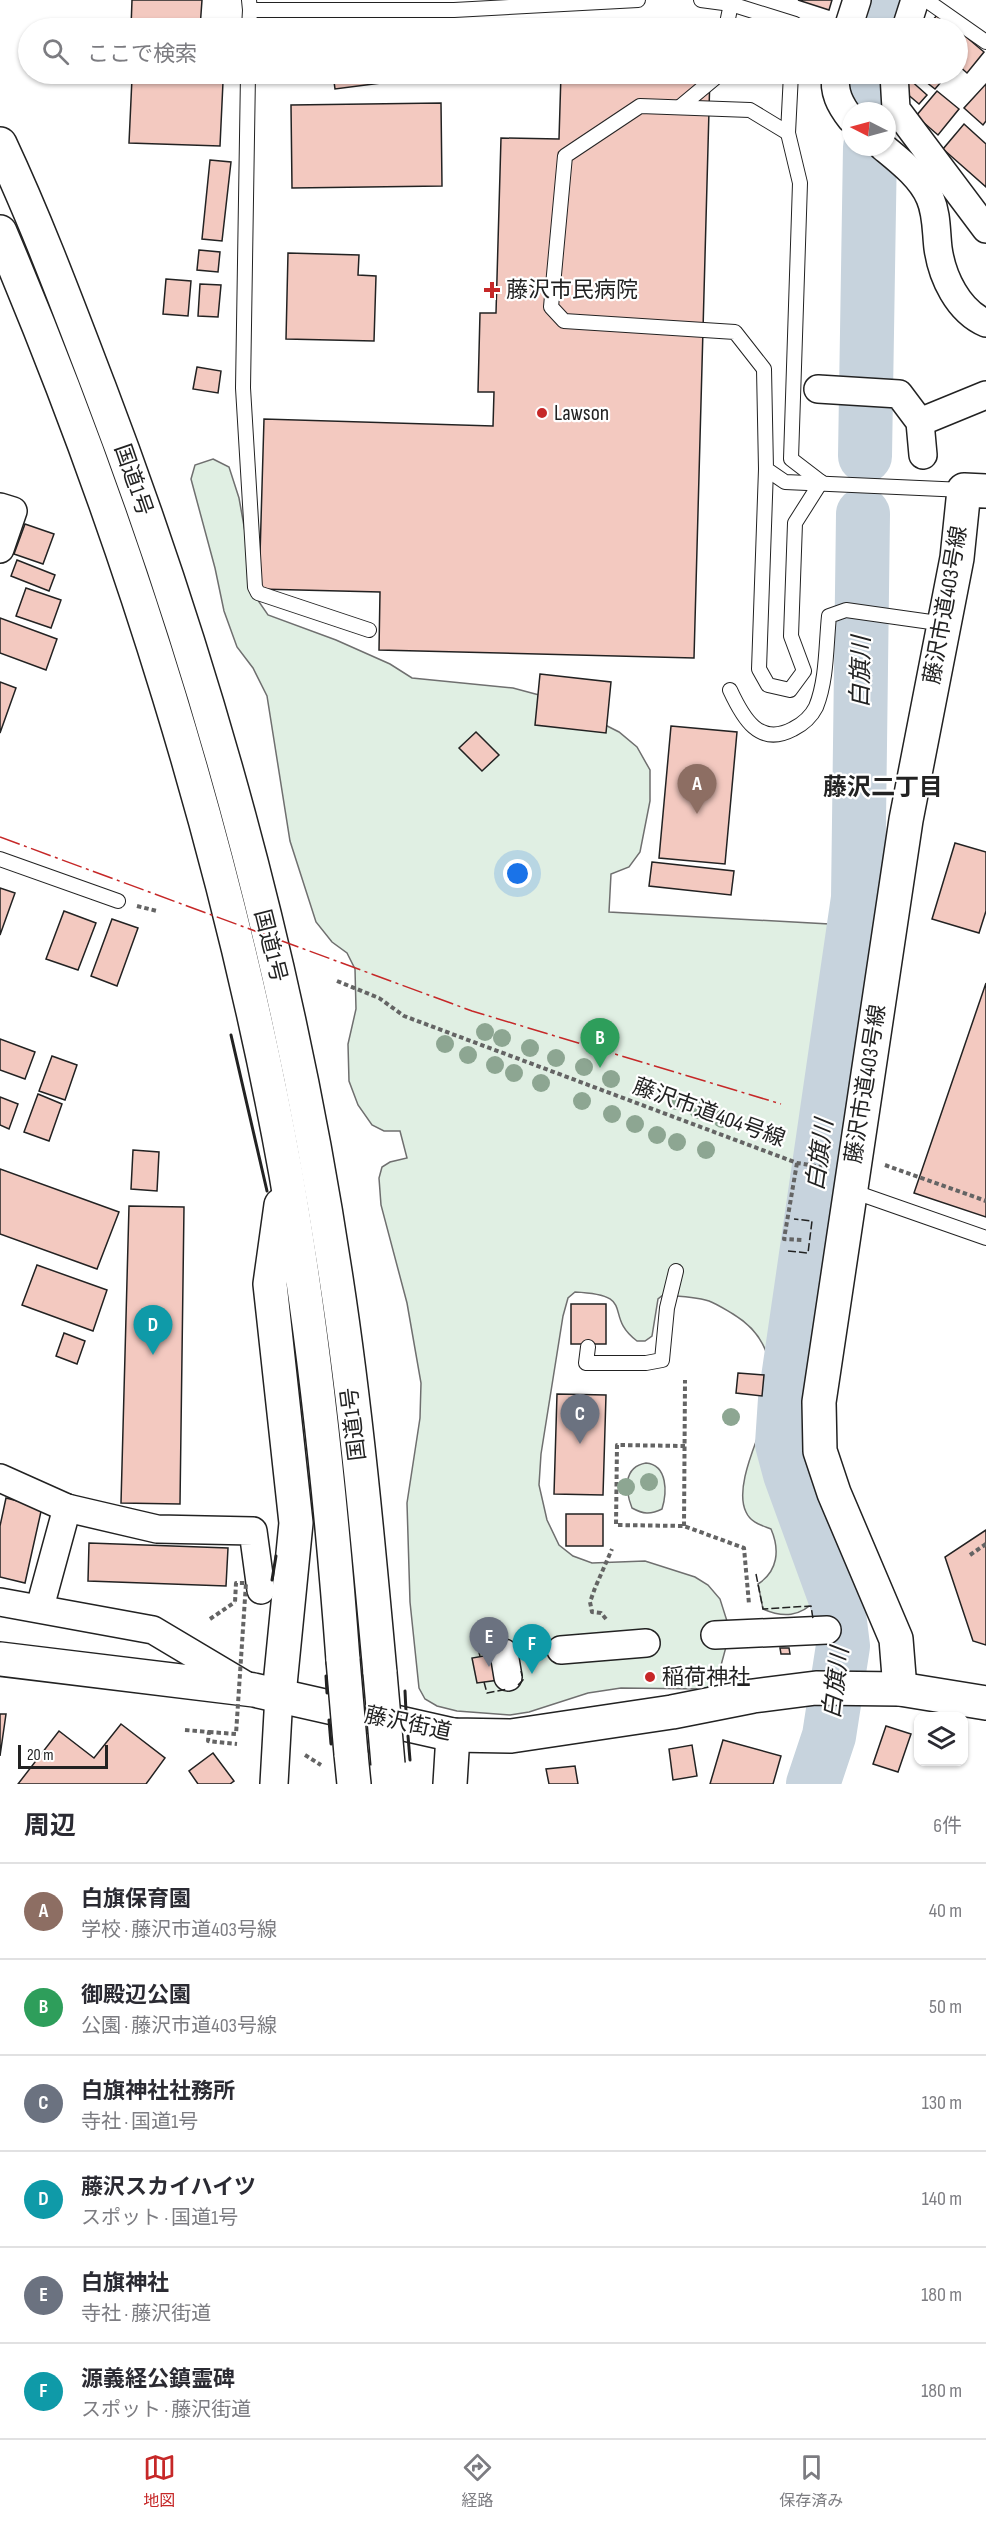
<!DOCTYPE html>
<html lang="ja">
<meta charset="utf-8">
<style>
body{margin:0;font-family:"Sofia Sans Condensed","Noto Sans JP",sans-serif;background:#f7f7f7;color:#2b2b33}
.controls{position:absolute;right:18px;bottom:18px;display:grid;overflow:hidden;border-radius:12px;box-shadow:0 2px 4px #0004}
.controls button{width:54px;height:54px;display:grid;place-items:center;padding:0;border:0;border-bottom:2px solid #e1e1e2;background:#fff;color:#2b2b33;font:30px sans-serif}
.compass{position:absolute;left:842px;top:102px;width:54px;height:54px;border-radius:50%;background:#fff;box-shadow:0 2px 4px #0004;rotate:276deg}
.scale{position:absolute;left:18px;bottom:15px;width:90px;box-sizing:border-box;padding-left:6px;border:3px solid #222;border-top:0;font-size:16px;line-height:21px;white-space:nowrap;color:#222;-webkit-text-stroke:4px #fff;paint-order:stroke}
.you{position:absolute;left:518px;top:874px;width:21px;height:21px;margin:-15px;border:4px solid #fff;border-radius:50%;background:#1a73e8;box-shadow:0 0 0 9px #1a73e833}
.badge{display:grid;place-items:center;width:39px;height:39px;border-radius:50%;background:#c62828;color:#fff;font-size:20px;font-weight:700}
.pin{position:absolute;translate:-50% -50px;filter:drop-shadow(0 2px 3px #0008)}
.pin::after{content:'';position:absolute;top:32px;width:21px;height:18px;background:inherit;clip-path:polygon(0 0,100% 0,50% 100%)}
.list{margin:0;padding:0;list-style:none}
h2{display:flex;justify-content:space-between;align-items:center;height:78px;margin:0;padding:0 24px;font-size:26px}
h2 small{font-size:20px;font-weight:400;color:#7c7c81}
.list li{display:grid;grid-template-columns:39px 1fr auto;gap:18px;align-items:center;box-sizing:border-box;height:96px;padding:0 24px;border-top:2px solid #e1e1e2}
.list b{display:block;font-size:22px;white-space:nowrap}
.list p{margin:0;font-size:20px;white-space:nowrap;color:#7c7c81}
.list em{font-size:20px;font-style:normal;color:#7c7c81}
.icon{flex:none;width:33px;height:33px;fill:none;stroke:currentColor;stroke-width:2;stroke-linecap:round;stroke-linejoin:round}
.map{position:relative;flex:none;width:986px;height:1784px;overflow:hidden}
.search{position:absolute;background:#fff;box-shadow:0 2px 4px #0004;left:18px;right:18px;top:18px;height:66px;display:flex;align-items:center;gap:15px;box-sizing:border-box;padding:0 21px;border-radius:33px;color:#7c7c81;font-size:22px}
.sheet{height:654px;background:#fff}
nav{display:flex;justify-content:space-around;align-items:center;box-sizing:border-box;height:84px;border-top:2px solid #e1e1e2;background:#fff;font-size:16px;color:#7c7c81}
nav a{display:grid;justify-items:center;gap:3px}
nav .on{color:#c62828}
.map>svg:first-child{display:block}
.green{fill:#e0efe3;stroke:#6f6f6f;stroke-width:1.5}
.lines{fill:none;stroke-linecap:round;stroke-linejoin:round}
.river{stroke:#c7d3dd;stroke-width:54}
.building{fill:#f3c9c0;stroke:#222;stroke-width:1.5}
.lane-casing{stroke:#222;stroke-width:16}
.street-casing{stroke:#222;stroke-width:30}
.secondary-casing{stroke:#222;stroke-width:36}
.highway-casing{stroke:#222;stroke-width:36}
.path{stroke:#646464;stroke-width:4;stroke-dasharray:4.5 3;stroke-linecap:butt}
.lane{stroke:#fff;stroke-width:14}
.street{stroke:#fff;stroke-width:27}
.secondary{stroke:#fff;stroke-width:33}
.highway{stroke:#fff;stroke-width:33}
.highway-bridge-casing{stroke:#222;stroke-width:36;stroke-linecap:butt}
.path-bridge{stroke:#646464;stroke-width:4;stroke-dasharray:4.5 3;stroke-linecap:butt}
.highway-bridge{stroke:#fff;stroke-width:33}
.fence{stroke:#222;stroke-width:1.5;stroke-dasharray:8 3;stroke-linecap:butt}
.wall{stroke:#222;stroke-width:3}
.power{stroke:#c62828;stroke-width:1.5;stroke-dasharray:21 4.5 3 4.5;stroke-linecap:butt}
.tree{fill:#8da692}
.poi-dot{fill:#c62828;stroke:#fff;stroke-width:2}
.labels{text-anchor:middle;dominant-baseline:central;stroke-width:4.5;stroke-linejoin:round;paint-order:stroke}
.poi-label{font-size:22px;fill:#222;stroke:#fff;text-anchor:start}
.street-label{font-size:22px;fill:#222;stroke:#fff}
.water-label{font-size:24px;font-style:italic;fill:#222;stroke:#fff}
.neighbourhood-label{font-size:24px;font-weight:bold;fill:#222;stroke:#fff}
</style>
<div class="map">
<svg width="986" height="1784" viewBox="0 0 986 1784">
<rect width="100%" height="100%" fill="#fff"/>
<g class="green">
<path d="M213 459 229 467 239 498 257 599 268 615 336 640 390 664 412 678 513 688 554 699 619 732 637 747 650 770V801L640 852 629 867 611 874 609 912 829 924 808 1144 798 1220 781 1288V1331L774 1369V1460L787 1514 803 1546 809 1573 817 1588 816 1600C800 1617 783 1618 763 1609L758 1584C778 1571 780 1550 771 1529 761 1525 751 1523 746 1512 736 1492 751 1455 758 1436 775 1389 781 1343 733 1314 726 1310 717 1304 709 1301 695 1297 678 1296 663 1295L658 1299 652 1336 645 1341H637C602 1315 639 1295 575 1292L568 1298 563 1316 541 1454 539 1485 547 1520 559 1545 573 1556 592 1563 645 1561 695 1577 708 1585 720 1599 727 1621 726 1647 717 1680 705 1689 621 1688 588 1693 529 1712 510 1715 457 1711 437 1706 425 1699 419 1688 410 1602 407 1503 420 1418 421 1383 407 1303 381 1205 379 1178 382 1167 390 1162 407 1158 400 1131H384L372 1125 358 1105 349 1081 348 1044 356 1009 355 969 347 953 332 942 316 922 290 841 267 696 253 668 237 647 224 611 215 568 191 479 195 465Z"/>
<path d="M646 1463C668 1465 667 1493 662 1509 650 1515 643 1514 632 1508 625 1490 623 1467 646 1463Z"/>
</g>
<g class="lines">
<g class="river">
<path d="M889 28 899 0"/>
<path d="M871 111V82L874 74"/>
<path d="M865 456 870 147"/>
<path d="M813 1784 829 1736 843 1646 838 1606 790 1474 782 1444 785 1399 858 898 863 514"/>
</g>
</g>
<g class="building">
<path d="M132 0H202L200 28H131Z"/>
<path d="M798 0H832L829 10Z"/>
<path d="M938 14 955 28H926Z"/>
<path d="M958 30 984 52 967 73 958 65Z"/>
<path d="M333 74H411L412 79 335 89Z"/>
<path d="M499 74H554L553 76Z"/>
<path d="M561 74H710L694 658 379 650 380 592 259 589 264 419 493 426 494 392H478L480 313H496L501 138 559 139Z"/>
<path d="M916 74H948L935 89Z"/>
<path d="M132 78 223 82 220 146 129 143Z"/>
<path d="M908 78 927 95 919 104 899 87Z"/>
<path d="M986 84V121L983 125 964 108Z"/>
<path d="M937 91 959 109 938 135 916 116Z"/>
<path d="M441 103 442 186 292 188 291 105Z"/>
<path d="M964 124 986 144V187L943 149Z"/>
<path d="M210 160 231 162 222 241 202 239Z"/>
<path d="M199 250 220 252 218 272 197 270Z"/>
<path d="M288 253 359 255 358 275 376 276 374 341 286 339Z"/>
<path d="M166 279 191 281 188 316 163 314Z"/>
<path d="M200 284 221 285 218 317 198 316Z"/>
<path d="M197 367 221 371 218 393 193 389Z"/>
<path d="M25 524 54 534 43 564 14 554Z"/>
<path d="M17 560 55 575 49 591 11 576Z"/>
<path d="M26 588 61 600 51 628 16 616Z"/>
<path d="M0 618 57 639 46 670 0 653Z"/>
<path d="M540 674 611 682 606 733 535 725Z"/>
<path d="M0 682 16 688 0 733Z"/>
<path d="M671 726 737 732 725 864 659 858Z"/>
<path d="M476 732 499 755 482 771 459 748Z"/>
<path d="M955 843 986 852V911L979 933 932 919Z"/>
<path d="M652 862 734 871 731 895 649 886Z"/>
<path d="M0 888 15 893 0 935Z"/>
<path d="M64 911 96 923 78 970 46 959Z"/>
<path d="M112 919 138 928 117 986 91 976Z"/>
<path d="M986 983V1217L914 1193Z"/>
<path d="M0 1039 35 1052 25 1079 0 1070Z"/>
<path d="M52 1056 77 1065 65 1100 39 1091Z"/>
<path d="M38 1094 62 1104 49 1141 24 1132Z"/>
<path d="M0 1097 18 1104 9 1129 0 1125Z"/>
<path d="M133 1150 159 1152 157 1191 131 1189Z"/>
<path d="M0 1169 119 1212 97 1269 0 1234Z"/>
<path d="M129 1206 184 1207 180 1504 121 1503Z"/>
<path d="M37 1265 107 1290 93 1331 22 1305Z"/>
<rect x="571" y="1304" width="35" height="40"/>
<path d="M64 1333 85 1341 77 1364 56 1356Z"/>
<path d="M738 1373 764 1375 762 1396 736 1393Z"/>
<path d="M557 1394 606 1395 603 1495 554 1494Z"/>
<path d="M6 1498 42 1507 25 1583 0 1577V1526Z"/>
<rect x="566" y="1514" width="37" height="32"/>
<path d="M986 1530V1645L973 1641 945 1557Z"/>
<path d="M89 1543 228 1548 226 1586 88 1581Z"/>
<path d="M780 1648H789L790 1654H781Z"/>
<path d="M495 1654 499 1680 477 1683 472 1658Z"/>
<path d="M0 1714H6L0 1756Z"/>
<path d="M121 1724 165 1758 146 1784H18L59 1731 94 1758Z"/>
<path d="M886 1726 911 1734 898 1772 873 1764Z"/>
<path d="M723 1740 781 1756 773 1784H710Z"/>
<path d="M692 1745 697 1776 673 1780 669 1749Z"/>
<path d="M213 1753 234 1781 230 1784H198L189 1771Z"/>
<path d="M575 1766 578 1784H549L546 1769Z"/>
</g>
<g class="lines">
<g class="lane-casing">
<g id="lane">
<path d="M249 0 250 10H454L638 0"/>
<path d="M701 0 731 4 795 24 794 28"/>
<path d="M926 0 986 42"/>
<path d="M249 28 250 10"/>
<path d="M726 28 731 4"/>
<path d="M248 74 243 388 255 587 258 593 369 630"/>
<path d="M791 74 788 133 800 183 791 459 821 482"/>
<path d="M680 107 716 77 717 74"/>
<path d="M788 133 750 110 640 106 565 156 551 307 564 321 735 332 764 369 766 469 785 482 964 490"/>
<path d="M766 469 759 669 768 685 790 690 804 671 791 636 795 523 821 482"/>
<path d="M730 690C743 718 759 747 793 729 803 724 811 717 816 707 827 680 826 645 829 616L846 610 945 624"/>
<path d="M0 859 118 901"/>
<path d="M849 1190 986 1238"/>
<path d="M588 1347 586 1363H646L662 1360 667 1308 676 1271"/>
</g>
</g>
<g class="street-casing">
<g id="street">
<path d="M848 28 857 0"/>
<path d="M906 28 915 0"/>
<path d="M836 74C833 92 840 105 851 119"/>
<path d="M894 74 896 109 986 229"/>
<path d="M883 147C900 161 921 177 930 198 937 214 936 231 938 248 942 277 958 311 986 323"/>
<path d="M818 389 899 394 920 422 923 455"/>
<path d="M920 422 986 395"/>
<path d="M0 507 13 511 0 549"/>
<path d="M0 1478 67 1508 157 1529 253 1531 261 1590"/>
<path d="M0 1602 153 1630 250 1688"/>
<path d="M40 1607 67 1508"/>
<path d="M715 1635 827 1630"/>
<path d="M561 1650 646 1643"/>
<path d="M504 1653 508 1677"/>
<path d="M274 1784 279 1695"/>
</g>
</g>
<g class="secondary-casing">
<path id="secondary" d="M900 1689 896 1639 834 1493 820 1451 819 1402 906 820 957 558 964 490 986 491"/>
</g>
<g class="highway-casing">
<g id="highway">
<path d="M0 144C37 223 68 306 99 387 208 673 291 976 336 1278 356 1409 368 1541 380 1673"/>
<path d="M0 232C127 531 228 854 286 1174 314 1335 331 1497 343 1660"/>
<path d="M0 1659 254 1690 453 1735 511 1736 672 1712 753 1696 816 1688 900 1689 986 1703"/>
<path d="M279 1695 296 1523 270 1284 281 1205"/>
<path d="M351 1754 354 1784"/>
<path d="M450 1784 453 1735"/>
</g>
</g>
<g class="path">
<path d="M137 906 157 911"/>
<path d="M337 981 379 998 404 1016 797 1163 822 1167"/>
<path d="M797 1163 784 1239 802 1240"/>
<path d="M885 1165 986 1201"/>
<path d="M685 1446 617 1445 616 1525 684 1526 744 1548 749 1604"/>
<path d="M684 1526 685 1380"/>
<path d="M970 1555 986 1544"/>
<path d="M210 1619 235 1602"/>
<path d="M606 1619 601 1613 592 1612 590 1602 595 1588 612 1549"/>
<path d="M185 1730 209 1732 208 1741 237 1744"/>
<path d="M305 1755 321 1765"/>
</g>
<use href="#lane" class="lane"/>
<use href="#street" class="street"/>
<use href="#secondary" class="secondary"/>
<use href="#highway" class="highway"/>
<g class="highway-bridge-casing">
<g id="highway-bridge">
<path d="M343 1660 351 1754"/>
<path d="M380 1673 388 1764"/>
</g>
</g>
<path class="path-bridge" d="M209 1732 236 1734 246 1583H236L235 1602"/>
<use href="#highway-bridge" class="highway-bridge"/>
<g class="fence">
<path d="M788 1251 808 1253 812 1221 794 1219"/>
<path d="M756 1574 763 1609 811 1606 813 1619"/>
<path d="M480 1656 478 1649 496 1646"/>
<path d="M484 1682 487 1693 508 1689"/>
<path d="M518 1685 523 1680 521 1671"/>
</g>
<g class="wall">
<path d="M231 1035 267 1191"/>
<path d="M272 1580 276 1556"/>
<path d="M326 1676 327 1693"/>
<path d="M405 1691 406 1712"/>
<path d="M329 1720 331 1744"/>
<path d="M408 1736 410 1760"/>
</g>
<path class="power" d="M0 837 472 1011 781 1104"/>
</g>
<g class="tree">
<circle cx="485" cy="1032" r="9"/>
<circle cx="502" cy="1038" r="9"/>
<circle cx="445" cy="1044" r="9"/>
<circle cx="530" cy="1048" r="9"/>
<circle cx="468" cy="1055" r="9"/>
<circle cx="556" cy="1058" r="9"/>
<circle cx="495" cy="1065" r="9"/>
<circle cx="584" cy="1067" r="9"/>
<circle cx="514" cy="1073" r="9"/>
<circle cx="611" cy="1079" r="9"/>
<circle cx="541" cy="1083" r="9"/>
<circle cx="647" cy="1089" r="9"/>
<circle cx="582" cy="1101" r="9"/>
<circle cx="676" cy="1101" r="9"/>
<circle cx="698" cy="1110" r="9"/>
<circle cx="612" cy="1114" r="9"/>
<circle cx="722" cy="1119" r="9"/>
<circle cx="635" cy="1124" r="9"/>
<circle cx="657" cy="1135" r="9"/>
<circle cx="677" cy="1142" r="9"/>
<circle cx="706" cy="1150" r="9"/>
<circle cx="731" cy="1417" r="9"/>
<circle cx="649" cy="1482" r="9"/>
<circle cx="626" cy="1487" r="9"/>
</g>
<g class="poi-dot">
<path d="M489 281h6v6h6v6h-6v6h-6v-6h-6v-6h6z"/>
<circle cx="542" cy="413" r="6"/>
<circle cx="650" cy="1677" r="6"/>
</g>
<g class="labels">
<g class="poi-label">
<text x="506" y="290">藤沢市民病院</text>
<text x="554" y="413">Lawson</text>
<text x="662" y="1677">稲荷神社</text>
</g>
<g class="street-label">
<text transform="translate(133 480) rotate(71)">国道1号</text>
<text transform="translate(946 605) rotate(-80)">藤沢市道403号線</text>
<text transform="translate(270 946) rotate(76)">国道1号</text>
<text transform="translate(866 1084) rotate(-81)">藤沢市道403号線</text>
<text transform="translate(709 1113) rotate(20)">藤沢市道404号線</text>
<text transform="translate(354 1424) rotate(-97)">国道1号</text>
<text transform="translate(408 1724) rotate(12)">藤沢街道</text>
</g>
<g class="water-label">
<text transform="translate(861 672) rotate(-89)">白旗川</text>
<text transform="translate(820 1155) rotate(-82)">白旗川</text>
<text transform="translate(836 1683) rotate(-83)">白旗川</text>
</g>
<g class="neighbourhood-label">
<text x="883" y="787">藤沢二丁目</text>
</g>
</g>
</svg>
<div class="controls">
<button><svg class="icon" aria-label="layers" viewBox="0 0 24 24"><path d="M12 4l9 5-9 5-9-5zM3 14l9 5 9-5"/></svg></button>
</div>
<svg class="compass" viewBox="-18 -18 36 36"><path d="M0-13l5 13h-10z" fill="#e53935"/><path d="M0 13l5-13h-10z" fill="#7c7c81"/></svg>
<div class="scale">20 m</div>
<div class="you"></div>
<div class="pin badge" style="left:697px;top:814px;background:#8d6e63">A</div>
<div class="pin badge" style="left:600px;top:1068px;background:#2e9e5b">B</div>
<div class="pin badge" style="left:580px;top:1444px;background:#6b7280">C</div>
<div class="pin badge" style="left:153px;top:1355px;background:#0f9aa8">D</div>
<div class="pin badge" style="left:489px;top:1667px;background:#6b7280">E</div>
<div class="pin badge" style="left:532px;top:1674px;background:#0f9aa8">F</div>
<div class="search"><svg class="icon" aria-label="search" viewBox="0 0 24 24"><circle cx="10" cy="10" r="6"/><path d="M15 15l6 6"/></svg>ここで検索</div>
</div>
<section class="sheet">
<h2>周辺<small>6件</small></h2>
<ul class="list">
<li><span class="badge" style="background:#8d6e63">A</span><div><b>白旗保育園</b><p>学校 · 藤沢市道403号線</p></div><em>40 m</em></li>
<li><span class="badge" style="background:#2e9e5b">B</span><div><b>御殿辺公園</b><p>公園 · 藤沢市道403号線</p></div><em>50 m</em></li>
<li><span class="badge" style="background:#6b7280">C</span><div><b>白旗神社社務所</b><p>寺社 · 国道1号</p></div><em>130 m</em></li>
<li><span class="badge" style="background:#0f9aa8">D</span><div><b>藤沢スカイハイツ</b><p>スポット · 国道1号</p></div><em>140 m</em></li>
<li><span class="badge" style="background:#6b7280">E</span><div><b>白旗神社</b><p>寺社 · 藤沢街道</p></div><em>180 m</em></li>
<li><span class="badge" style="background:#0f9aa8">F</span><div><b>源義経公鎮霊碑</b><p>スポット · 藤沢街道</p></div><em>180 m</em></li>
</ul>
</section>
<nav>
<a class="on"><svg class="icon" aria-label="map" viewBox="0 0 24 24"><path d="M3 6l6-2 6 2 6-2v14l-6 2-6-2-6 2zM9 4v14M15 6v14"/></svg>地図</a>
<a><svg class="icon" aria-label="directions" viewBox="0 0 24 24"><path d="M12 3l9 9-9 9-9-9zM9 14v-3h6M13 9l2 2-2 2"/></svg>経路</a>
<a><svg class="icon" aria-label="saved" viewBox="0 0 24 24"><path d="M7 4h10v16l-5-4-5 4z"/></svg>保存済み</a>
</nav>
